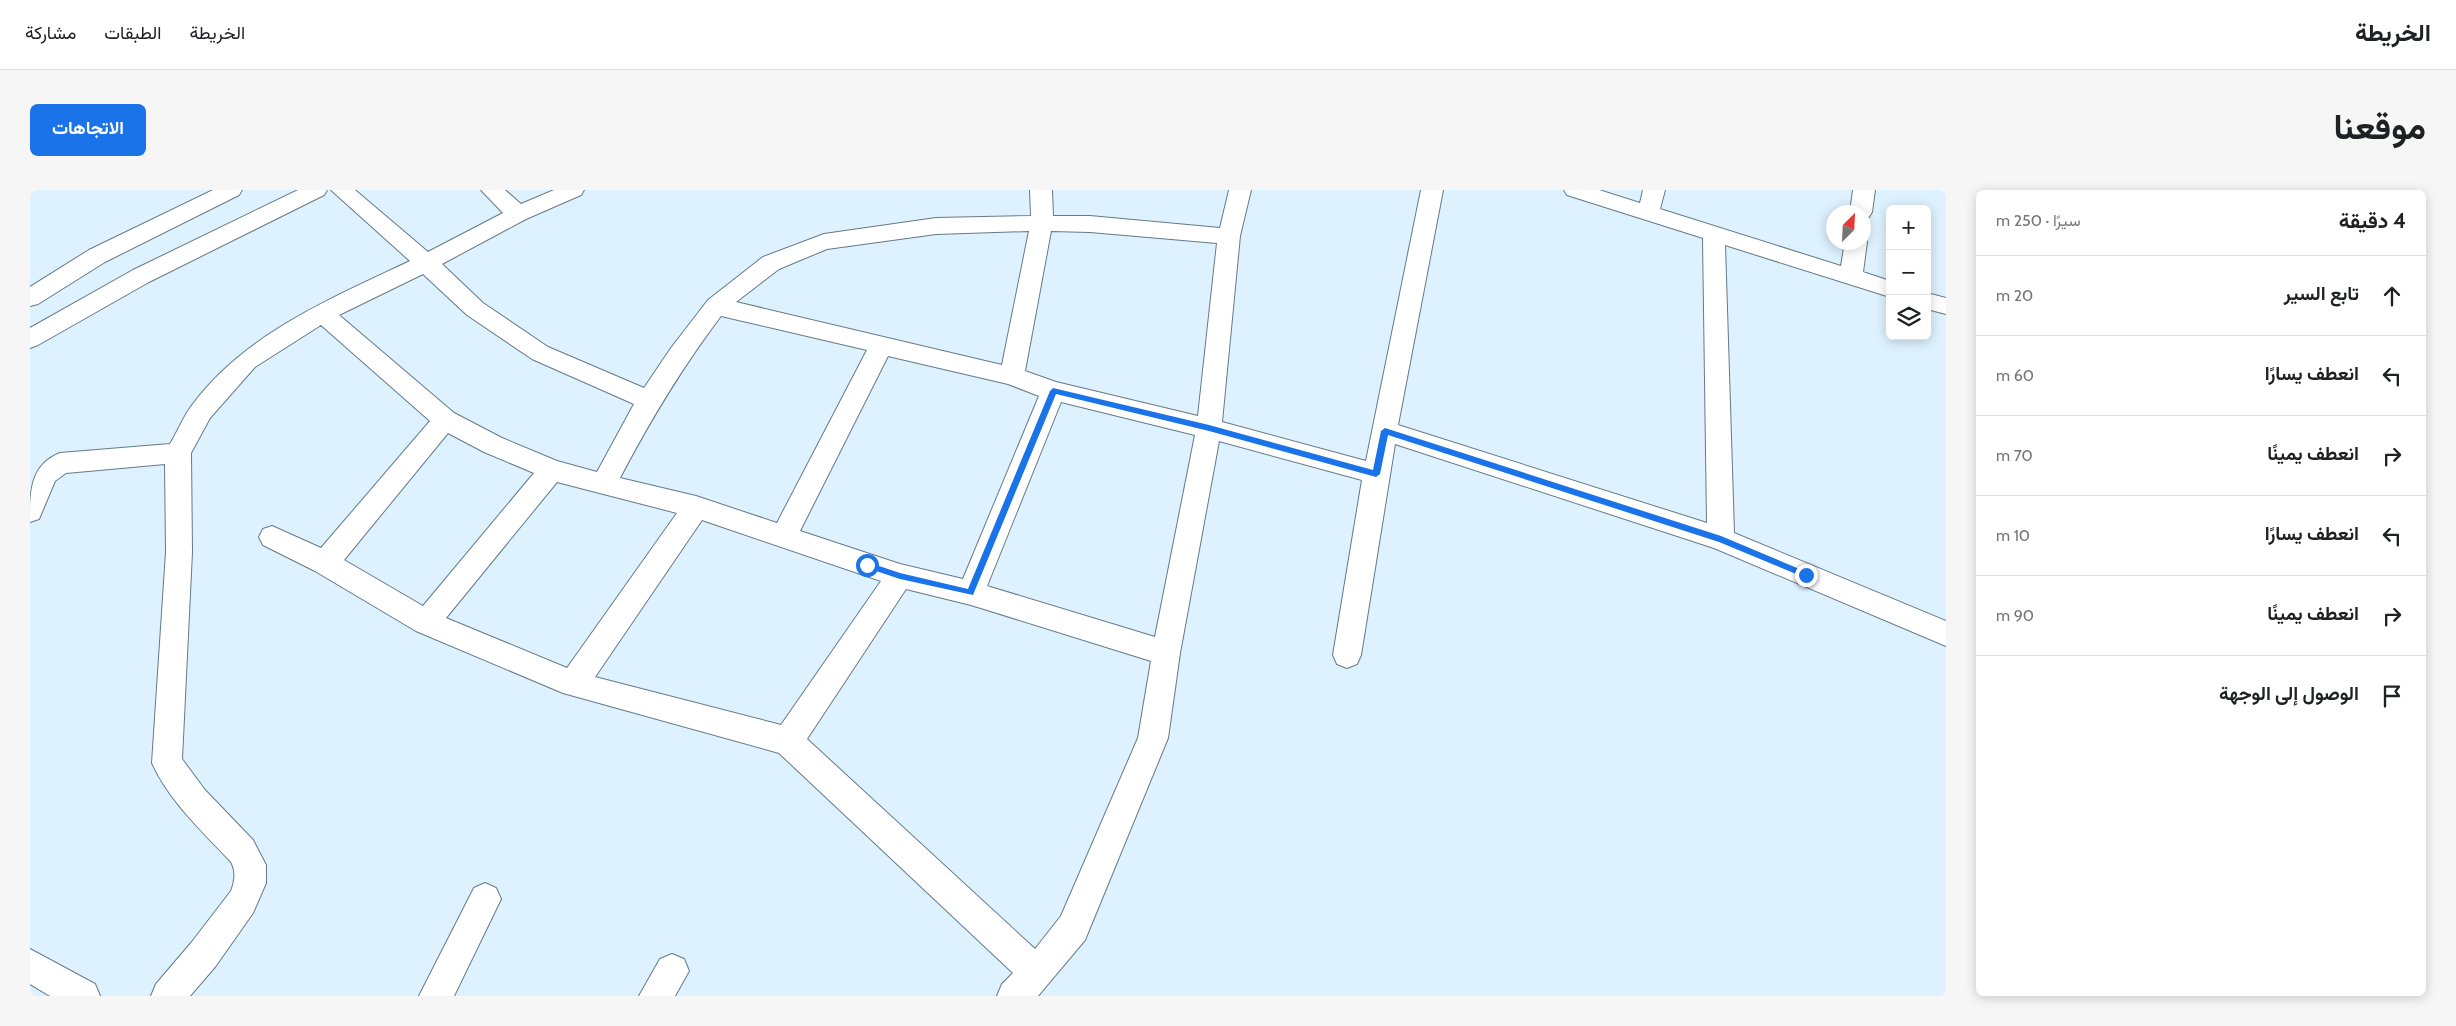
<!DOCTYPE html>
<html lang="ar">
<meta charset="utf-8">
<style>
body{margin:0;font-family:Cabin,Vazirmatn,sans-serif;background:#f6f6f6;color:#202124;direction:rtl}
.controls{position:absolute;right:15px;top:15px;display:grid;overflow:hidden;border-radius:8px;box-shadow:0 2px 12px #0003}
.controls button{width:45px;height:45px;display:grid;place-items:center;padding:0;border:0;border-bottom:1px solid #e0e0e0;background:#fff;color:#202124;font:25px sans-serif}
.compass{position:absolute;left:1796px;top:15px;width:45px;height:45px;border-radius:50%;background:#fff;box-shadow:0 2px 12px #0003;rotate:24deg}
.stop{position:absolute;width:15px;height:15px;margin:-11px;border:4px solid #1a73e8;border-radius:50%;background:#fff}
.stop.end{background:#1a73e8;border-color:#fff;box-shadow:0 1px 5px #0008}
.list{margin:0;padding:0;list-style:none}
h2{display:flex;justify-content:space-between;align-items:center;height:65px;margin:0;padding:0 20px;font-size:21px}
h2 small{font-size:16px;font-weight:400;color:#757577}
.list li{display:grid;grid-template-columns:32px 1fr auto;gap:15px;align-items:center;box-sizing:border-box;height:80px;padding:0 20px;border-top:1px solid #e0e0e0}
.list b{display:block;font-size:19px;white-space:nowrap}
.list em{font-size:16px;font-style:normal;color:#757577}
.icon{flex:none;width:28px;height:28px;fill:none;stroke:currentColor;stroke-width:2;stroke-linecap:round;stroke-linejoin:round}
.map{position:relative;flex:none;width:1916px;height:806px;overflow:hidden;direction:ltr;border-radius:8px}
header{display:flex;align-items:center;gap:30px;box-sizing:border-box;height:70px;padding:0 25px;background:#fff;border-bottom:1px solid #e0e0e0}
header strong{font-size:24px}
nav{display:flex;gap:28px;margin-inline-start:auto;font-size:18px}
.intro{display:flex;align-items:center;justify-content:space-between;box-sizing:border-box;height:120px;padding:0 30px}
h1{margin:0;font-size:35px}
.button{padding:12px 22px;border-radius:8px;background:#1a73e8;color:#fff;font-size:18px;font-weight:700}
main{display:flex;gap:30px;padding:0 30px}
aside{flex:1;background:#fff;border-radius:8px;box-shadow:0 2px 12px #0003}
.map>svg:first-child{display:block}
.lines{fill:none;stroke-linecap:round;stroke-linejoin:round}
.minor-casing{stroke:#647a88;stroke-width:2}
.minor{fill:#fff;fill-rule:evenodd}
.route{fill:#1a73e8}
</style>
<header>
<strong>الخريطة</strong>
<nav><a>الخريطة</a><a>الطبقات</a><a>مشاركة</a></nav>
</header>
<div class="intro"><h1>موقعنا</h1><a class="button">الاتجاهات</a></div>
<main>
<aside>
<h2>4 دقيقة<small>سيرًا · 250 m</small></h2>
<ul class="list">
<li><svg class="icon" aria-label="ahead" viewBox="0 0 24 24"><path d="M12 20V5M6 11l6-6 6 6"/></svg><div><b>تابع السير</b></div><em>20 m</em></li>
<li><svg class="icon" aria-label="left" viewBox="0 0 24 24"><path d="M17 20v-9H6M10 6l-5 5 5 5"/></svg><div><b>انعطف يسارًا</b></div><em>60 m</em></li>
<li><svg class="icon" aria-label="right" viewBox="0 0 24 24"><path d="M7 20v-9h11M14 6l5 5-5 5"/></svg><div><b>انعطف يمينًا</b></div><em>70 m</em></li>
<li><svg class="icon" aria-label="left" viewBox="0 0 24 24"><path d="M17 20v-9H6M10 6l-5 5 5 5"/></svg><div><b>انعطف يسارًا</b></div><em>10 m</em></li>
<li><svg class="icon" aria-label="right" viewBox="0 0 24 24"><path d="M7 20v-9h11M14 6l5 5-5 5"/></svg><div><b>انعطف يمينًا</b></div><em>90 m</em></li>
<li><svg class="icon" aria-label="arrive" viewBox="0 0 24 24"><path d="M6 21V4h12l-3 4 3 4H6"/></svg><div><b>الوصول إلى الوجهة</b></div></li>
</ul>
</aside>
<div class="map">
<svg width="1916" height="806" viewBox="0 0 1916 806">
<rect width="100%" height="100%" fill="#ddf1fe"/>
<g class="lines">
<g class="minor-casing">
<g id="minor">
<path d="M183 0H212L209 5 75 72 8 114 0 116V97L59 60Z"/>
<path d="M268 0H297L294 5 119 92 8 155 0 158V138L103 80Z"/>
<path d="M301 0H325L398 62 473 23 451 0H475L491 14 524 0H554L551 5 496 29 412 74 453 113 518 157 614 198 641 158 678 110 733 67 794 44 906 28 1001 26 1000 0H1022L1023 26H1060L1190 38 1199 0H1221L1210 46 1192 232 1336 271 1391 0H1413L1368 235 1677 333 1673 48 1537 5 1534 0H1569L1610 13 1613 0H1635L1630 19 1811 76 1815 52H1834V46L1837 52 1833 82 1860 91V107L1695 55 1704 343 1916 431V456L1684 358 1365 254 1331 465 1327 474 1317 478 1307 474 1303 465 1332 290 1189 251 1150 463 1138 548 1055 750 1008 806H967L972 794 983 783 749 563 533 503 386 441 285 381 233 355 229 347 233 339 242 336 291 358 400 231 291 135 225 177 180 228 161 263 162 362 152 569 175 600 223 650 236 675V693L223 723 185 777 160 806H121L126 794 161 753 201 701C205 691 206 681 201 672 173 642 139 611 122 573L136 362 135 274 36 283 25 291 9 329 0 332C0 301 0 275 30 263L140 254C148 241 154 225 163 214 216 143 302 108 380 71ZM999 41 972 175 706 112 749 79 797 59 906 44ZM1021 41 1060 42 1187 53 1168 226 1026 192 995 181ZM393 84 437 125 502 169 604 214 567 282 527 271 472 248 424 223 309 125ZM691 126 837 160 747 333 666 306 590 288C621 229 651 179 691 126ZM858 166 978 194 1009 206 933 389 870 374 770 341ZM1031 212 1165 245 1125 447 957 396ZM418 243 454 262 504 283 393 416 314 370ZM527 292 647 323 537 478 416 428ZM672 330 851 391 751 535 565 487ZM876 399 941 415 1121 471 1108 548 1031 726 1005 759 777 549Z"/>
<path d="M1823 0H1845L1842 22 1839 27 1834 29V22H1820Z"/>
<path d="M1897 103 1916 108V124L1897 119Z"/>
<path d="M455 693 466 698 471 709 424 806H389L444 698Z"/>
<path d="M0 759 65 794 70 806H20L0 794Z"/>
<path d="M642 764 654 769 659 781 645 806H609L630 769Z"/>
</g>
</g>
<use href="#minor" class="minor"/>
</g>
<path class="route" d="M1023 198 1179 235 1343 280 1351 241 1355 238 1691 346 1779 383 1780 385 1776 388 1689 352 1358 245 1350 284 1346 287 1179 241 1026 204 943 405 870 389 834 377V373L837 372 870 383 938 399 1020 201Z"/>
</svg>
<div class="controls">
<button>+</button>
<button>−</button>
<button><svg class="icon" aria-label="layers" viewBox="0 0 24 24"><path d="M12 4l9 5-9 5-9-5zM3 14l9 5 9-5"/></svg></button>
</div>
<svg class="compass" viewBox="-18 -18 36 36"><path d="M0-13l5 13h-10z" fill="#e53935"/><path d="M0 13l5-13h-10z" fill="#757577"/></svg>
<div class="stop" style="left:837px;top:375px"></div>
<div class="stop end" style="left:1776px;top:385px"></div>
</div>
</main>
